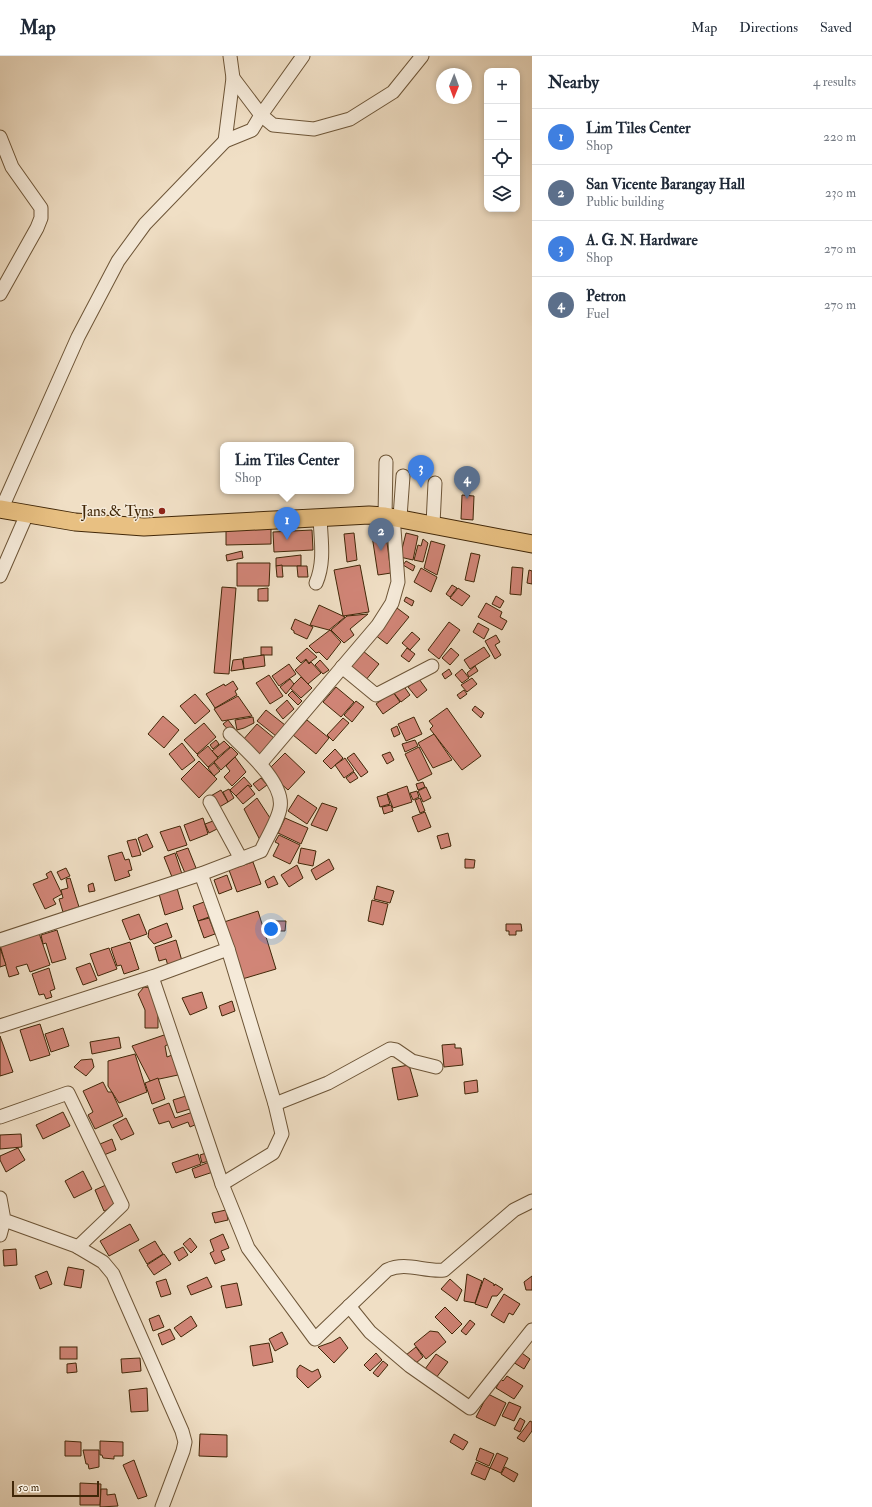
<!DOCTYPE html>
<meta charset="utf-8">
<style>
body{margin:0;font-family:"IM FELL Double Pica",serif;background:#f2f2f3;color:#1f2937}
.controls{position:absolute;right:12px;top:12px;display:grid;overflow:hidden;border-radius:8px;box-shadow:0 2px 6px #0003}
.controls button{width:36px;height:36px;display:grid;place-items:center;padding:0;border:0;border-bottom:1px solid #e0e1e3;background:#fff;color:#1f2937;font:20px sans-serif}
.compass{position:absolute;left:436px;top:12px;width:36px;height:36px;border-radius:50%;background:#fff;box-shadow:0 2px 6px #0003;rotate:181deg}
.scale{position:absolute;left:12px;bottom:10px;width:87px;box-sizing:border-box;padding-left:4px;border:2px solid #412708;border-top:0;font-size:11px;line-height:14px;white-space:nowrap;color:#412708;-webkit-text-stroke:3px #f5ead9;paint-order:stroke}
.you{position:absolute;left:271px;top:873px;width:14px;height:14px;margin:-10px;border:3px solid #fff;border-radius:50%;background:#1a73e8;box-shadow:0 0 0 6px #1a73e833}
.badge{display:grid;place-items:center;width:26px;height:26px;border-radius:50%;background:#2563eb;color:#fff;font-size:13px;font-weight:700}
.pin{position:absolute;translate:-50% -33px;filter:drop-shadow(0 1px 2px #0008)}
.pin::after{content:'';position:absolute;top:21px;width:14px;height:12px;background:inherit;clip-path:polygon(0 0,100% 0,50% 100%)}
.popup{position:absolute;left:220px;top:386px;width:134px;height:52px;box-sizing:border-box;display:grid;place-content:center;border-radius:8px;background:#fff;filter:drop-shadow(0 1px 3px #0005);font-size:13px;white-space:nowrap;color:#747a83}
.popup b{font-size:15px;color:#1f2937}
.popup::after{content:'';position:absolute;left:50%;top:100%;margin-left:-8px;border:8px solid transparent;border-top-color:#fff}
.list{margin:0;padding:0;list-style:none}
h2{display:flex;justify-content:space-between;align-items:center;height:52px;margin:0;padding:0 16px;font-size:17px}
h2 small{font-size:13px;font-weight:400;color:#747a83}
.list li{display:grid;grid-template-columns:26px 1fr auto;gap:12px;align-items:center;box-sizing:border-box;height:56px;padding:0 16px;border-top:1px solid #e0e1e3}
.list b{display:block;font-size:15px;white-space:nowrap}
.list p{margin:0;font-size:13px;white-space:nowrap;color:#747a83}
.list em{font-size:13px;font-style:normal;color:#747a83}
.icon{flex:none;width:22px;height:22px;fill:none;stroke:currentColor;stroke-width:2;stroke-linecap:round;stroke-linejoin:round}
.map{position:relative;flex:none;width:532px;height:1451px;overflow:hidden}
header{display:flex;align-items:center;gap:24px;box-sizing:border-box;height:56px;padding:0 20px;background:#fff;border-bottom:1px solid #e0e1e3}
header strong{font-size:19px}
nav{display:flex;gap:22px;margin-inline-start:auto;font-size:14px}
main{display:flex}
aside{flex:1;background:#fff}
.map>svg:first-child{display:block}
.building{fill:#d18577;stroke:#412708}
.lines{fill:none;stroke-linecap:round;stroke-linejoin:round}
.minor-casing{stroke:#6d5537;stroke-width:15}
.major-casing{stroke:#412708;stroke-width:19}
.minor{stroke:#f5ead9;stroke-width:13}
.major{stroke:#e8c082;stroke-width:17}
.poi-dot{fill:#8f2418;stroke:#f5ead9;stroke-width:1.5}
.labels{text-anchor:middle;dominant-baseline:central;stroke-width:3;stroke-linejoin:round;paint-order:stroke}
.poi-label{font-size:15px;fill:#412708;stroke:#f5ead9;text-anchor:end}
</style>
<header>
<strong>Map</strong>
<nav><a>Map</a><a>Directions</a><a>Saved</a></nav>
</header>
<main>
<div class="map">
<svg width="532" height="1451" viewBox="0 0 532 1451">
<rect width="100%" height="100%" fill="#f0dfc5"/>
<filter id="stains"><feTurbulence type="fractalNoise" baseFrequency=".005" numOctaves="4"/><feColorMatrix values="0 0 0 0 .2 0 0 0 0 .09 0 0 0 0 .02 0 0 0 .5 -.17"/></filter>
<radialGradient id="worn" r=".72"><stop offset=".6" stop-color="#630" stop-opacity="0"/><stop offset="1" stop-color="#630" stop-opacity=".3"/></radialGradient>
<g class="building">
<path d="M462 439 474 440 473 464 461 463Z"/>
<path d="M385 471 391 517 378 519 371 473Z"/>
<path d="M226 472H271V488L226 489Z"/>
<path d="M312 474 313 494 274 496 273 476Z"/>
<path d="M354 477 357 504 347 506 344 478Z"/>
<path d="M406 477 418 480 413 504 400 501Z"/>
<path d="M423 483 428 487 423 506 414 504 418 489 421 490Z"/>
<path d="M431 485 445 489 437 519 424 512Z"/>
<path d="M242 495 243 502 227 505 226 499Z"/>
<path d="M471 497 480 499 474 526 465 524Z"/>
<path d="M301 499V510H276V502Z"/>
<path d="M406 505 415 510 413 515 403 509Z"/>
<path d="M237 507H270L269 530H237Z"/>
<path d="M282 509 283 521H277L276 510Z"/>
<path d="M360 509 369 556 343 560 334 514Z"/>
<path d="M297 510H307L308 521H298Z"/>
<path d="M512 511 523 512 521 539 510 538Z"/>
<path d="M421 512 437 521 431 536 414 526Z"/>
<path d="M529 514 532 515V528L527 527Z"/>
<path d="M452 529 457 532 450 541 446 538Z"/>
<path d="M222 531 236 532 229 618 214 617Z"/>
<path d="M268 532V545H258V533Z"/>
<path d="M458 532 470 540 462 550 450 542Z"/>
<path d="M496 540 504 545 500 552 492 548Z"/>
<path d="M406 541 414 545 412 550 404 545Z"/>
<path d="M486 547 502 556 500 561 507 565 502 574 478 561Z"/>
<path d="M319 549 345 561 329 574 310 569Z"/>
<path d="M397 552 409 561 387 588 375 579Z"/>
<path d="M368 558 350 573 354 579 344 587 331 574 347 560Z"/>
<path d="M295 563 313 571 307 583 294 577V575L291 573Z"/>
<path d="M449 566 460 574 439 603 428 594Z"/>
<path d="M478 567 489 573 484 583 473 576Z"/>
<path d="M330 574 341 586 327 604 319 596 316 597 309 590Z"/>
<path d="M412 576 420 583 410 594 402 587Z"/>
<path d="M496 579 500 586 495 589 501 599 495 603 485 585Z"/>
<rect x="261" y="591" width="11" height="8"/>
<path d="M484 591 490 600 470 613 464 604Z"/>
<path d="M307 592 317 601 309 607 306 603 301 607 296 602Z"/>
<path d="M407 592 415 598 409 606 401 600Z"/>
<path d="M451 592 459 599 450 609 442 602Z"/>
<path d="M363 595 379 608 365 625 349 612Z"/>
<path d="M264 599 265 610 244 613 243 602Z"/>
<path d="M242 603 244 613 231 615 233 604Z"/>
<path d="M306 604 309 608 311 606 321 617 308 628 295 614Z"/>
<path d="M320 604 329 614 323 618 315 609Z"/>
<path d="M289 608 296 618 279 630 272 620Z"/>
<path d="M475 610 478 615 469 621 467 617Z"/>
<path d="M449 613 452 618 445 623 442 618Z"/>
<path d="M462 613 469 622 462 627 455 619Z"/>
<path d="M269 619 283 640 270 648 256 627Z"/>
<path d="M301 621 312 632 301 642 290 632Z"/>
<path d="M472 622 477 628 467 636 461 629Z"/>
<path d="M290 623 294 628 286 638 280 631Z"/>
<path d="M419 623 427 634 417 642 408 631Z"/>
<path d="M233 625 238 633 235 635 237 639 215 652 206 638 224 628 225 630Z"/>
<path d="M403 629 410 639 401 646 393 636Z"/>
<path d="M336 631 354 646 341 661 323 646Z"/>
<path d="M464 634 467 638 460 643 457 639Z"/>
<path d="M292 635 302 645 298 649 288 639Z"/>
<path d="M393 636 400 646 383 658 376 648Z"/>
<path d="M195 638 210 655 195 668 180 650Z"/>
<path d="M238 640 252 660 222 665 214 653Z"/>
<path d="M287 644 294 653 283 663 276 654Z"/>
<path d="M356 645 364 651 352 666 344 659Z"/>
<path d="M475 650 484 657 481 662 472 654Z"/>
<path d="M447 652 481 700 462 714 430 673 433 670 429 665Z"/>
<path d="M266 654 285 669 276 680 257 665Z"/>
<path d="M163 660 179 674 164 692 148 678Z"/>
<path d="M253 661 254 667 244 672 237 674 235 664Z"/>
<path d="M414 661 422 678 406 685 398 668Z"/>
<path d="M343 662 349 667 333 685 327 679Z"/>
<path d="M228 664 235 673 231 677 223 668Z"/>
<path d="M307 664 329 682 316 698 293 679Z"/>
<path d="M204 667 216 681 197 698 184 684Z"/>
<path d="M257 668 274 682 259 699 242 685Z"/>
<path d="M397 670 400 678 394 681 391 673Z"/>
<path d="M434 678 452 704 433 712 418 687Z"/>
<path d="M216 684 219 688 213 693 210 689Z"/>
<path d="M415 684 418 690 405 696 402 688Z"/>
<path d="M224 685 230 691 218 701 212 695Z"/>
<path d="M182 687 195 704 182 714 169 698Z"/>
<path d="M208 690 218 702 208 711 197 699Z"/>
<path d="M231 691 238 698 221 714 214 706Z"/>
<path d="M419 691 432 718 418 725 405 698Z"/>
<path d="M335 693 343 702 331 713 323 705Z"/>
<path d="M390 696 394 704 387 708 382 699Z"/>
<path d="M285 697 305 716 288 734 267 715Z"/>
<path d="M354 697 368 716 361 721 347 702Z"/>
<path d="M235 701 246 716 232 730 224 721 230 715 226 710Z"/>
<path d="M345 702 354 715 344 722 335 709Z"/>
<path d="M199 705 217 723 199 742 181 723Z"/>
<path d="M214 707 220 715 214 720 208 712Z"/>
<path d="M354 716 358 722 350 727 346 722Z"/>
<path d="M244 721 252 730 251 731 248 729 236 740 230 734Z"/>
<path d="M261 722 267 729 259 735 253 728Z"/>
<path d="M423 726 425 731 418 734 416 728Z"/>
<path d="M248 729 255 738 243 748 236 740Z"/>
<path d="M407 730 412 746 393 752 387 737Z"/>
<path d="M426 731 431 742 423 746 418 735Z"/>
<path d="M229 733 234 742 228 746 223 736Z"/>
<path d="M221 734 228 746 216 753 209 741Z"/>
<path d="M417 735 419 741 413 744 410 737Z"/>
<path d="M387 738 390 748 380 751 377 741Z"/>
<path d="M298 739 317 752 307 768 288 755Z"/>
<path d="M257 742 272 765 261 786 244 753Z"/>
<path d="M420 742 425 755 420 757 415 744Z"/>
<path d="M322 747 337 752 327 775 311 769Z"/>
<path d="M391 749 393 755 384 758 382 751Z"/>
<path d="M425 756 431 771 418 776 412 761Z"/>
<path d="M203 762 208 778 190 785 184 769Z"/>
<path d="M285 762 308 772 301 788 278 777Z"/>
<path d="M213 765 217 773 209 777 205 768Z"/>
<path d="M180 770 187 789 168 795 160 776Z"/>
<path d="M448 777 451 790 441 793 437 780Z"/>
<path d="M147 778 153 791 143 796 138 782Z"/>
<path d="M279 779 300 789 290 808 273 800 279 788 275 786Z"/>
<path d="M136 783 141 799 132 801 127 785Z"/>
<path d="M188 792 196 812 185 817 176 796Z"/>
<path d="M301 792 316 795 313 810 298 807Z"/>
<path d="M122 796 125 804 129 803 132 814 128 815 130 820 115 825 108 800Z"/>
<path d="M175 797 182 818 172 821 164 801Z"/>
<path d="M329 803 334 813 316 824 311 814Z"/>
<path d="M465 803 475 804 474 812H465Z"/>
<path d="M253 806 261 828 237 836 229 814Z"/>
<path d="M297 809 303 822 289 831 281 819Z"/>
<path d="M66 812 70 820 61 824 57 816Z"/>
<path d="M51 815 62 838 53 843 56 848 45 853 33 828 48 822 46 818Z"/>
<path d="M227 819 232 833 219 838 214 824Z"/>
<path d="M274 820 278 828 268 832 265 825Z"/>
<path d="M70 822 79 851 63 856 59 843 63 842 61 834 68 832 66 823Z"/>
<path d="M93 827 95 835 89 836 88 829Z"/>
<path d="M377 830 394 835 390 847 374 843Z"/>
<path d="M177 832 183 853 165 859 159 838Z"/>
<path d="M372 844 388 848 383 869 368 865Z"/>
<path d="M204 846 209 861 198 865 193 850Z"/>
<path d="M258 855 276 913 239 924 221 867Z"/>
<path d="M139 858 147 878 130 884 122 864Z"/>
<path d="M209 862 215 878 204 882 198 865Z"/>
<path d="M272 865H286L285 875H272Z"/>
<path d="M167 867 172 881 154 888 148 881 149 874Z"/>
<path d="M506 868H521L522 875H516V879H509V875H506Z"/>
<path d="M57 874 66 903 52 907 46 887 43 888 41 879Z"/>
<path d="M39 877 50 909 30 916 27 908 16 911 19 918 9 921 0 889Z"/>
<path d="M176 884 182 905 168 910 166 903 159 905 155 891Z"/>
<path d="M130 886 139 913 124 918 121 909 117 910 111 892Z"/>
<path d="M0 892 6 909 0 911Z"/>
<path d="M109 892 117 913 98 920 90 898Z"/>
<path d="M90 907 97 924 83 929 76 912Z"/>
<path d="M49 912 55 933 50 935 52 941 46 943 44 938 39 939 32 918Z"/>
<path d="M144 931 152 932 158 952V972H145V954L138 938Z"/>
<path d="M202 936 207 952 190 959 182 942Z"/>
<path d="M232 945 235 955 222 960 219 950Z"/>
<path d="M40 968 50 999 30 1005 20 974Z"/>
<path d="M63 972 69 990 51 996 45 978Z"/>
<path d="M167 978 171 987 165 990 167 1001 172 999 178 1019 150 1025 132 990Z"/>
<path d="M0 980 13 1016 0 1020Z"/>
<path d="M119 981 121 992 92 998 90 986Z"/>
<path d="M455 988V992H461L463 1009 444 1011 442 989Z"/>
<path d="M135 998 147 1036 119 1047 108 1030V1005Z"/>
<path d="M92 1003 94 1011 86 1020 74 1011 81 1004Z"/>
<path d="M409 1009 418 1040 398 1044 392 1012Z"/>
<path d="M158 1022 165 1043 152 1048 145 1027Z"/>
<path d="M477 1024 478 1036 465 1038 464 1026Z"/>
<path d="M103 1026 108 1036H112L123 1060 95 1073 88 1059 93 1056 83 1035Z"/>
<path d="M189 1039 193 1052 177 1057 173 1044Z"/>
<path d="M169 1047 175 1062 193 1056 197 1068 190 1071 188 1066 172 1072 169 1065 159 1068 153 1053Z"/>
<path d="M63 1056 70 1070 43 1083 36 1069Z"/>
<path d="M126 1062 134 1078 121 1084 113 1069Z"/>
<path d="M21 1078 22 1091 0 1093V1079Z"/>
<path d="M112 1083 116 1094 104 1099 100 1088Z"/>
<path d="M18 1092 25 1104 6 1116 0 1104V1100Z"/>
<path d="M209 1096 212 1104 202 1107 200 1099Z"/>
<path d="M198 1098 201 1108 176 1117 172 1107Z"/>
<path d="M209 1106 213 1116 195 1122 192 1113Z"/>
<path d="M83 1115 92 1133 74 1142 65 1125Z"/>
<path d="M108 1128 118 1149 104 1155 95 1134Z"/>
<path d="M226 1154 228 1164 215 1167 212 1157Z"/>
<path d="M130 1168 139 1184 109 1200 100 1185Z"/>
<path d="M223 1178 229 1192 221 1195 225 1204 215 1208 210 1197 214 1195 210 1184Z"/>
<path d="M190 1182 197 1191 191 1197 183 1188Z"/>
<path d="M155 1185 163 1198 147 1208 139 1194Z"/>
<path d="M183 1191 188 1199 179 1205 174 1196Z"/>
<path d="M16 1193 17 1209 4 1210 3 1194Z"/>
<path d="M164 1198 171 1208 154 1219 147 1209Z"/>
<path d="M68 1211 84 1214 81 1232 64 1229Z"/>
<path d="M47 1215 52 1228 40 1233 35 1220Z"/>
<path d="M467 1218 482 1225 475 1247 464 1245Z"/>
<path d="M532 1220V1234H526L524 1226Z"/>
<path d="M207 1221 212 1231 191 1239 187 1230Z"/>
<path d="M484 1222 494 1228V1230L495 1228 503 1233 497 1240H492L487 1252 475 1248Z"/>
<path d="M166 1223 171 1238 161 1241 156 1226Z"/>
<path d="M450 1223 462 1234 457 1245 441 1233Z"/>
<path d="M237 1227 242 1249 226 1252 221 1230Z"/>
<path d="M504 1238 520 1248 513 1259 509 1257 504 1267 491 1259Z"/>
<path d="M445 1251 462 1268 452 1278 435 1261Z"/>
<path d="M159 1259 164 1271 153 1275 149 1263Z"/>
<path d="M191 1260 197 1270 181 1281 174 1272Z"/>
<path d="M470 1264 475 1268 466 1279 461 1275Z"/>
<path d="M170 1273 175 1283 162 1289 158 1278Z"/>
<path d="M430 1275 438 1276 446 1286 426 1303 414 1288Z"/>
<path d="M282 1276 288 1288 275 1295 269 1283Z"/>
<path d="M340 1281 348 1292 334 1307 318 1291 332 1286Z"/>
<path d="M269 1287 273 1306 253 1310 250 1290Z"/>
<rect x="60" y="1291" width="17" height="12"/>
<path d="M416 1291 423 1301 415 1308 406 1299Z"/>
<path d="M519 1295 530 1303 524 1313 513 1306Z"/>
<path d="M376 1297 382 1304 370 1315 364 1309Z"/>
<path d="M436 1298 448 1306 436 1322 425 1313Z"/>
<path d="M140 1302 141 1315 122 1317 121 1303Z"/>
<path d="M383 1305 388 1309 378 1321 373 1317Z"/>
<path d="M76 1307 77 1316 67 1317V1308Z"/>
<path d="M300 1309 312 1316 318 1313 321 1321 308 1332 297 1321V1313Z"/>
<path d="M507 1320 523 1330 514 1343 496 1332 501 1323 503 1325Z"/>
<path d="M147 1332 148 1355 131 1356 129 1334Z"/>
<path d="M488 1338 506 1347 495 1370 476 1361Z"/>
<path d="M509 1346 521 1351 514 1365 502 1360Z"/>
<path d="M520 1362 525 1365 520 1376 514 1373Z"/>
<path d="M530 1365 532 1366V1375L524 1386 517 1382Z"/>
<path d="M200 1378 227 1379V1401L199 1400Z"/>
<path d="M454 1378 468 1386 463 1394 450 1386Z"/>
<path d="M65 1385 81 1386V1400H65Z"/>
<path d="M100 1385 123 1386V1400H114V1403L103 1402 102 1399H100Z"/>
<path d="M480 1392 494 1398 489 1410 476 1404Z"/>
<path d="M83 1394H99V1411L89 1413 88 1408H86Z"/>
<path d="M497 1397 508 1402 501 1417 490 1412Z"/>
<path d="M134 1404 147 1440 138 1443 123 1409Z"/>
<path d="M476 1406 490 1412 485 1424 471 1418Z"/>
<path d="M505 1411 518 1418 514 1426 501 1418Z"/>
<path d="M80 1427 101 1428 100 1449H80Z"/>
<path d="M101 1433H107V1439L115 1438 118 1450 100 1451Z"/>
</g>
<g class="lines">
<g class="minor-casing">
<g id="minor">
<path d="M233 22 261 59 273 69 314 73 350 63 393 36 422 0"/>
<path d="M0 81 12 111 41 152V162L37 172 0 238"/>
<path d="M225 85 233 22 230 0"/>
<path d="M1 454 78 281 118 205 145 168 225 85 252 74 261 59 303 0"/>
<path d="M385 460 386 406"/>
<path d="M400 461 403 420"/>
<path d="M433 468 435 427"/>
<path d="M0 520 27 458"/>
<path d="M316 527C325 506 321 484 320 462"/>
<path d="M342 611 376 639 432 610"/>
<path d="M260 708 378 569 392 547 398 526 393 460"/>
<path d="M210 746 241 803"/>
<path d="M201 818 228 893 275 1048 282 1078 273 1097 222 1128"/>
<path d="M0 884 201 818 261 795C266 783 278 765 280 752 285 727 246 694 230 678"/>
<path d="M152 921 222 1128 248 1192 315 1283 387 1214C406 1205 424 1216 444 1214L514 1154 532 1145"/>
<path d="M0 970 152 921 228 893"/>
<path d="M275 1048 328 1027 390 993 396 994 412 1005 436 1011"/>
<path d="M0 1061 68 1037 122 1149 78 1191"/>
<path d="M0 1142 4 1164 76 1190 103 1206 113 1218 182 1375 185 1386 183 1395 162 1451"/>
<path d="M0 1179 4 1164"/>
<path d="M349 1250 370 1276 410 1310 470 1352 532 1274"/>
</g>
</g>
<g class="major-casing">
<path id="major" d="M0 453 75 466 144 471 369 459 385 460 532 488"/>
</g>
<use href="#minor" class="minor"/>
<use href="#major" class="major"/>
</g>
<circle class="poi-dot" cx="162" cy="455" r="4"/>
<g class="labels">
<g class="poi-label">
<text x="154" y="455">Jans &amp; Tyns</text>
</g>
</g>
<rect width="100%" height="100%" filter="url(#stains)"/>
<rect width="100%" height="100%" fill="url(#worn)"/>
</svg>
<div class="controls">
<button>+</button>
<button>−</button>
<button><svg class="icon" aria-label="locate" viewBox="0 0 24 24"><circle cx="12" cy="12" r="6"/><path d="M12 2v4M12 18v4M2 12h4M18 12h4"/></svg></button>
<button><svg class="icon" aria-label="layers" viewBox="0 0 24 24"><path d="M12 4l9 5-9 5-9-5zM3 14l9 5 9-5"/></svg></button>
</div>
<svg class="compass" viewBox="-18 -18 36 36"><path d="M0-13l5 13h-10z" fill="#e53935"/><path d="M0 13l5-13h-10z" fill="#747a83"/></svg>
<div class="scale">50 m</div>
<div class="you"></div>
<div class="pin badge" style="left:287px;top:484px;background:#3f7fe0">1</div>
<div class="popup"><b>Lim Tiles Center</b>Shop</div>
<div class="pin badge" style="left:381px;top:495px;background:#5c6f8a">2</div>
<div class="pin badge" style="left:421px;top:432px;background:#3f7fe0">3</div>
<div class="pin badge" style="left:467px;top:443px;background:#5c6f8a">4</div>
</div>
<aside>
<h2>Nearby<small>4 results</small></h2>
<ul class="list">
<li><span class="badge" style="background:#3f7fe0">1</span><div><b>Lim Tiles Center</b><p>Shop</p></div><em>220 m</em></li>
<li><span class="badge" style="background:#5c6f8a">2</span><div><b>San Vicente Barangay Hall</b><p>Public building</p></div><em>230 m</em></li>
<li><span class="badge" style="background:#3f7fe0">3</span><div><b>A. G. N. Hardware</b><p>Shop</p></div><em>270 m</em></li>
<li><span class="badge" style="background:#5c6f8a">4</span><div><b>Petron</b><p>Fuel</p></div><em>270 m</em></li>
</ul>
</aside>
</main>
